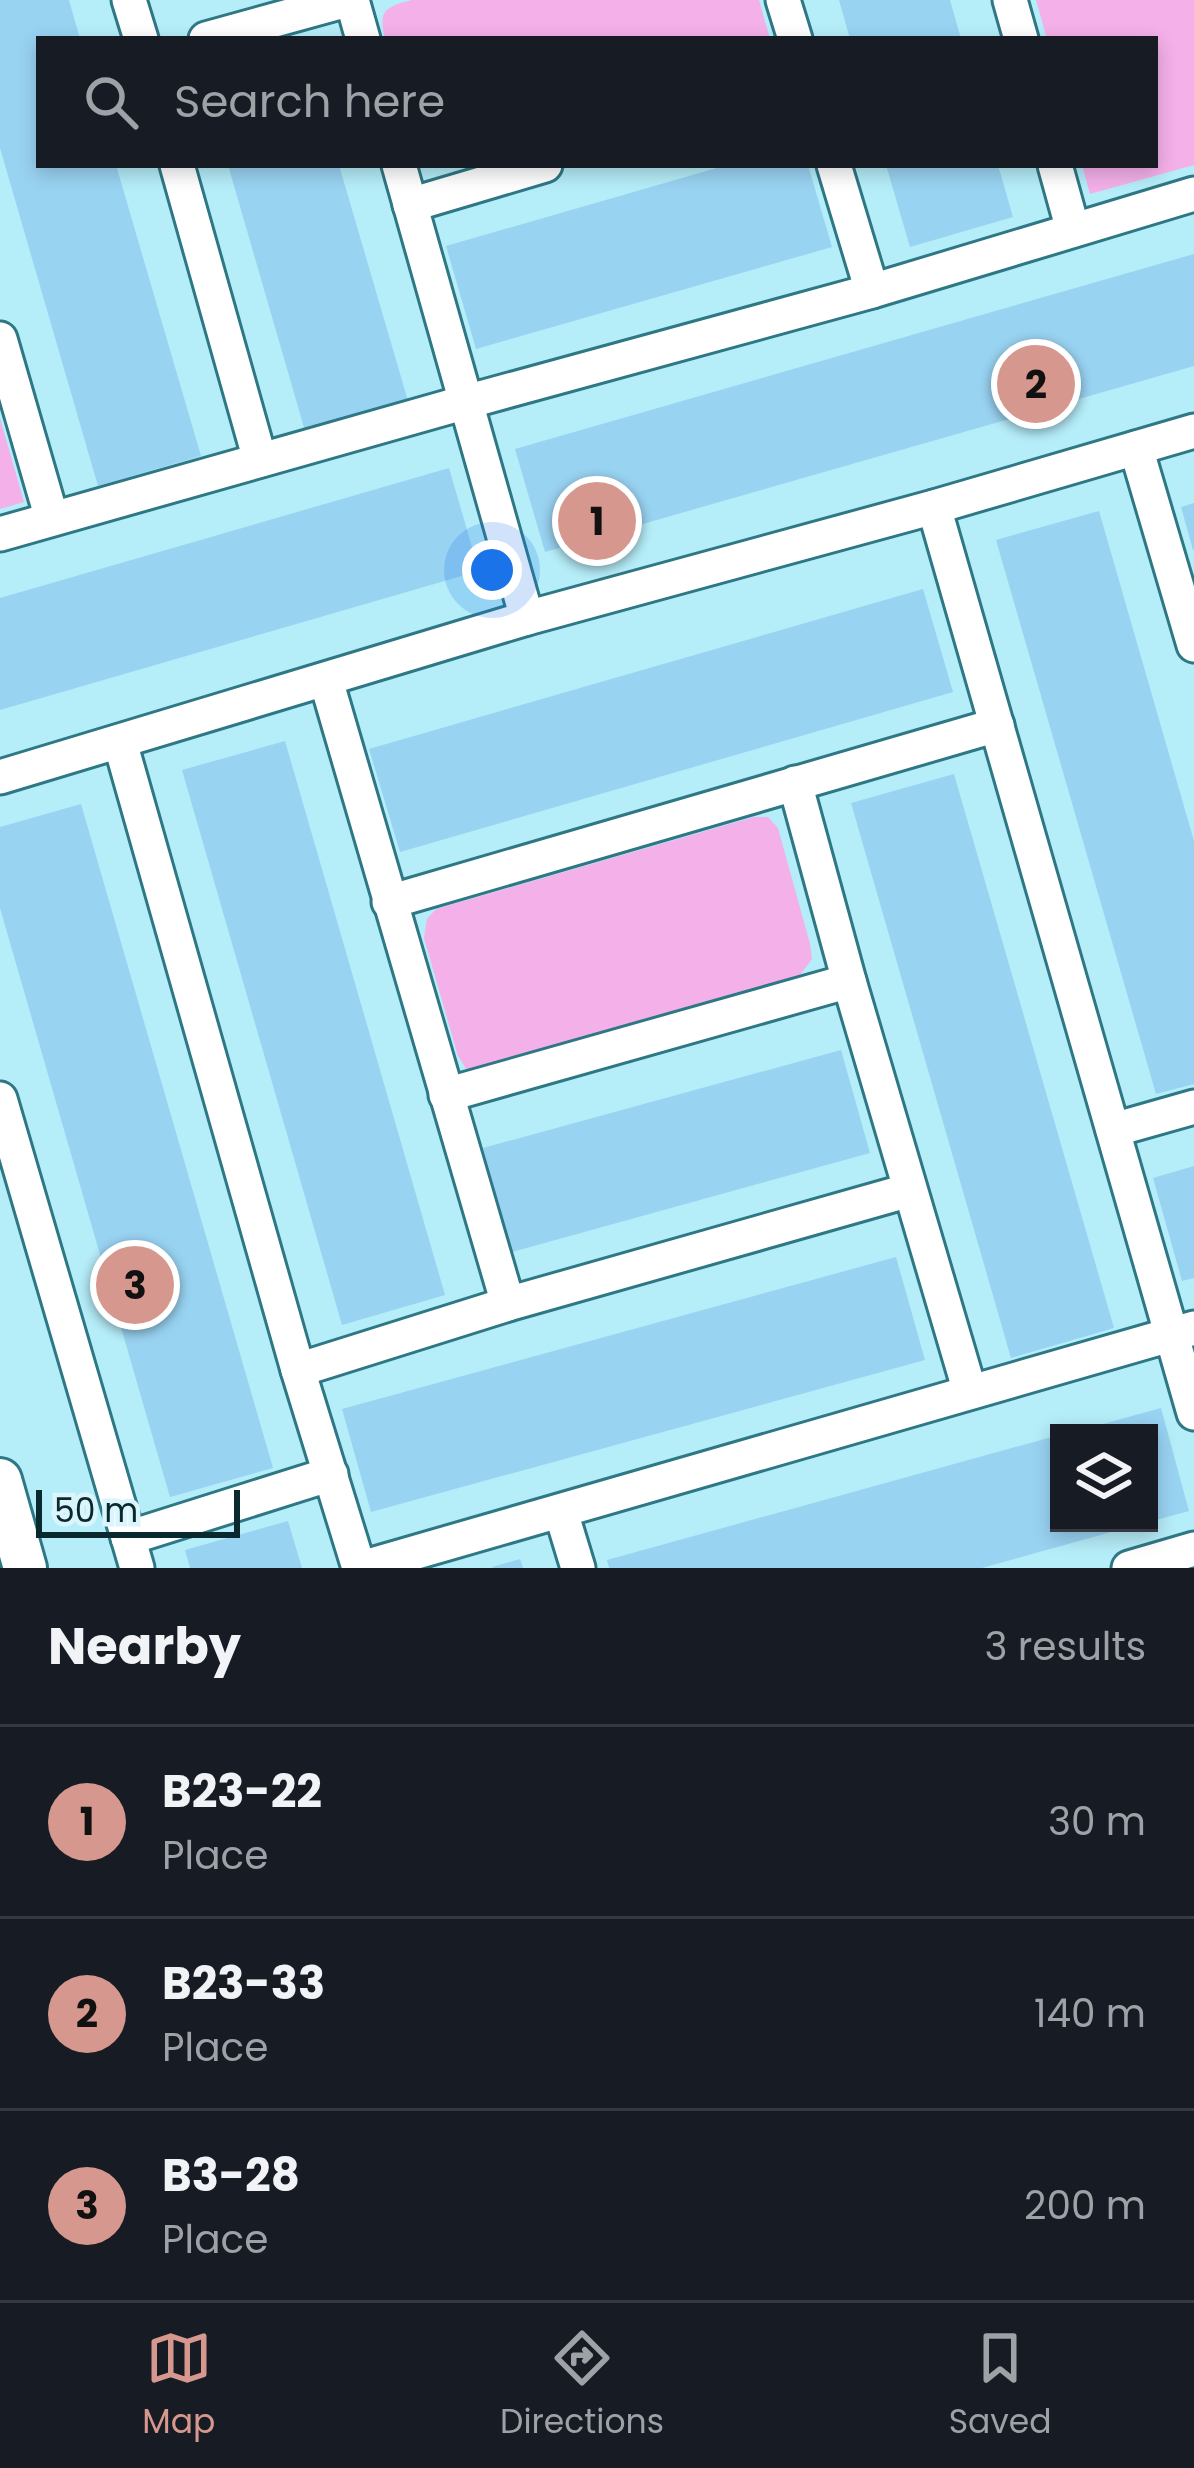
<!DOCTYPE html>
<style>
body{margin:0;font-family:Poppins,sans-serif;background:#20242c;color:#f1f3f6}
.controls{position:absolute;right:36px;bottom:36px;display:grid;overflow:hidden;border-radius:0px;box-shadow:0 6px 18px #0003}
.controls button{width:108px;height:108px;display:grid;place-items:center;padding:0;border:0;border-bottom:3px solid #363941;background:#171b24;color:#f1f3f6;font:60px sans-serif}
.scale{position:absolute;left:36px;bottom:30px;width:204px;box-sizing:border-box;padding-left:12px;border:6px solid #0a292f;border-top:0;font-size:33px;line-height:42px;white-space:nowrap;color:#0a292f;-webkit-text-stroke:9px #daf5fb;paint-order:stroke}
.you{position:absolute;left:492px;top:570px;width:42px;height:42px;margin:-30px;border:9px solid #fff;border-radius:50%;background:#1a73e8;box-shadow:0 0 0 18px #1a73e833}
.badge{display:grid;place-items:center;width:78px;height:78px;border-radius:50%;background:#d6988e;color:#111;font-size:39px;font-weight:700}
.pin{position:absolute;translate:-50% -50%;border:6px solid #fff;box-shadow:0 3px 12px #0006}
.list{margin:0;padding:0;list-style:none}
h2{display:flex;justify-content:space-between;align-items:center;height:156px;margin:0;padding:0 48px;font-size:51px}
h2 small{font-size:39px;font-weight:400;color:#9ea1a6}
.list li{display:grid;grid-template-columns:78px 1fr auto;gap:36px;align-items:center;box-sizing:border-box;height:192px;padding:0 48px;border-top:3px solid #363941}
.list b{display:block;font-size:45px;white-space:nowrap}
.list p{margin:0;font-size:39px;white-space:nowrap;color:#9ea1a6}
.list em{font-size:39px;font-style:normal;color:#9ea1a6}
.icon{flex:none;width:66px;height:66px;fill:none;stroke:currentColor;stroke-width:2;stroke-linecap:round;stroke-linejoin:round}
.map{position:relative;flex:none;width:1194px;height:1568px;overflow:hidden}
.search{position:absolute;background:#171b24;box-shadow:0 6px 18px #0003;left:36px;right:36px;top:36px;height:132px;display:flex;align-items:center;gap:30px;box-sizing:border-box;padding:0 42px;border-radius:0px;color:#9ea1a6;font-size:45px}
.sheet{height:732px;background:#171b24}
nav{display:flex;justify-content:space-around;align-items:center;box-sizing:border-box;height:168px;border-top:3px solid #363941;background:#171b24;font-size:33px;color:#9ea1a6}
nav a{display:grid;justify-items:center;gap:6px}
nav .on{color:#d6988e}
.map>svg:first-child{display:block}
.green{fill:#f4b0e9}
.building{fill:#99d3f2}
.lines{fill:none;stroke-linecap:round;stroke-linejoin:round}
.minor-casing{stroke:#2e7785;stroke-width:39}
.tertiary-casing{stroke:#2e7785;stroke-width:48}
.minor{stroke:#fff;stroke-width:33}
.tertiary{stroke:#fff;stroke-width:42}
</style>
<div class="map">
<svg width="1194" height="1568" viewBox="0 0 1194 1568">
<rect width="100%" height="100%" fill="#b5edf9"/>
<g class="green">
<path d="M412 0H759L770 39H385C378 10 385 7 412 0Z"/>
<path d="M1036 0H1194V165L1090 194 1082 165H1155V39H1047Z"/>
<path d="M0 418 24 502 0 509Z"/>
<path d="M754 817H768L778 828 810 944 812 959 800 975 487 1069 467 1070 458 1056 424 938 427 919 436 909Z"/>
</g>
<g class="building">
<path d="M0 0H69L80 39H39V165H116L201 456 98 486 0 148Z"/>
<path d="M839 0H950L961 39H850Z"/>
<path d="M228 165H339L408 401 305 431Z"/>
<path d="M727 165H808L832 247 476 349 446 246Z"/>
<path d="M886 165H998L1013 217 910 247Z"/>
<path d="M1194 254V366L545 552 515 449Z"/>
<path d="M449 468 479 571 0 710V598Z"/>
<path d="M1194 503V549L1193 550 1181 507Z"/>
<path d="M1099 511 1194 841V1084L1156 1094 996 540Z"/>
<path d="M923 589 953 692 400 852 369 749Z"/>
<path d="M285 741 445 1295 342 1325 182 770Z"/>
<path d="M954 774 1114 1328 1011 1358 851 803Z"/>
<path d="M81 804 273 1468 170 1497 0 908V827Z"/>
<path d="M841 1050 870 1153 512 1252 483 1148Z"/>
<path d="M1194 1166V1278L1182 1281 1153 1178Z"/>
<path d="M896 1257 925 1360 371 1512 342 1409Z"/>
<path d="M1161 1408 1189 1511 1149 1522V1433L1074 1432Z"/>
<path d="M1059 1435V1523L1140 1524 982 1568H609L607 1560Z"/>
<path d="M288 1521 302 1568H190L185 1550Z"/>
<path d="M520 1559 523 1568H493L492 1567Z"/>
</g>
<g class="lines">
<g class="minor-casing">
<g id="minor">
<path d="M129 0 141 39"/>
<path d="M352 0 363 39"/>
<path d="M783 0 795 39"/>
<path d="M1010 0 1021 39"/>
<path d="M206 39 347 0"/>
<path d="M177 165 260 460"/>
<path d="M399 165 527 618"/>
<path d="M834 165 872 291"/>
<path d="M1055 165 1073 230"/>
<path d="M410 205 545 165"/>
<path d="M0 339 52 519"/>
<path d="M1136 448 1194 645"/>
<path d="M934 507 1194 1413"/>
<path d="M0 534 466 402 872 291 1194 194"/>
<path d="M326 680 508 1304"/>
<path d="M120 742 298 1370 359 1568"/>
<path d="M0 777 527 618 934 507 1194 431"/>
<path d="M795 783 849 981 970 1392"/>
<path d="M389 902 997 725"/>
<path d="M446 1095 849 981"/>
<path d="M0 1099 137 1568"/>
<path d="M1113 1130 1194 1107"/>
<path d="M298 1370 508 1304 910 1190"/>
<path d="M561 1512 578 1568"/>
<path d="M128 1538 331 1474"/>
<path d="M361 1568 1194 1328"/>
<path d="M1129 1568 1194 1549"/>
</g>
</g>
<g class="tertiary-casing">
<path id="tertiary" d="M0 1480 25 1568"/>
</g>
<use href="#minor" class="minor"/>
<use href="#tertiary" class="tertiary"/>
</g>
</svg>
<div class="controls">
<button><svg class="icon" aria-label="layers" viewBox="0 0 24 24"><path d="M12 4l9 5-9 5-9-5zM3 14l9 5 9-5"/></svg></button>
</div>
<div class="scale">50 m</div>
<div class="you"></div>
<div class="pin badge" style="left:597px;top:521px">1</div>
<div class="pin badge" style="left:1036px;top:384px">2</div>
<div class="pin badge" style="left:135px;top:1285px">3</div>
<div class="search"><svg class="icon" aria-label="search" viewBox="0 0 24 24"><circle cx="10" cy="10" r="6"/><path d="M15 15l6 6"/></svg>Search here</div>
</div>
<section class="sheet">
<h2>Nearby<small>3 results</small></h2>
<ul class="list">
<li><span class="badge">1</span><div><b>B23-22</b><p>Place</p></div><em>30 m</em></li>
<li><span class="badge">2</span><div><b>B23-33</b><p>Place</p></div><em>140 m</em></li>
<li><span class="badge">3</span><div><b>B3-28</b><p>Place</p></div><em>200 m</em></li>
</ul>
</section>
<nav>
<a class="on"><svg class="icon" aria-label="map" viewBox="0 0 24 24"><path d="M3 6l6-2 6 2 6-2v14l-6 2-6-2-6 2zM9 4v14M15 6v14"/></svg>Map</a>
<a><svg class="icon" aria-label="directions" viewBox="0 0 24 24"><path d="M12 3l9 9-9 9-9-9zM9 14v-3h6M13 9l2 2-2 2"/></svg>Directions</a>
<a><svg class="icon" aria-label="saved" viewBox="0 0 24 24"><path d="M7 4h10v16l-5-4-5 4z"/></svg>Saved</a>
</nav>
